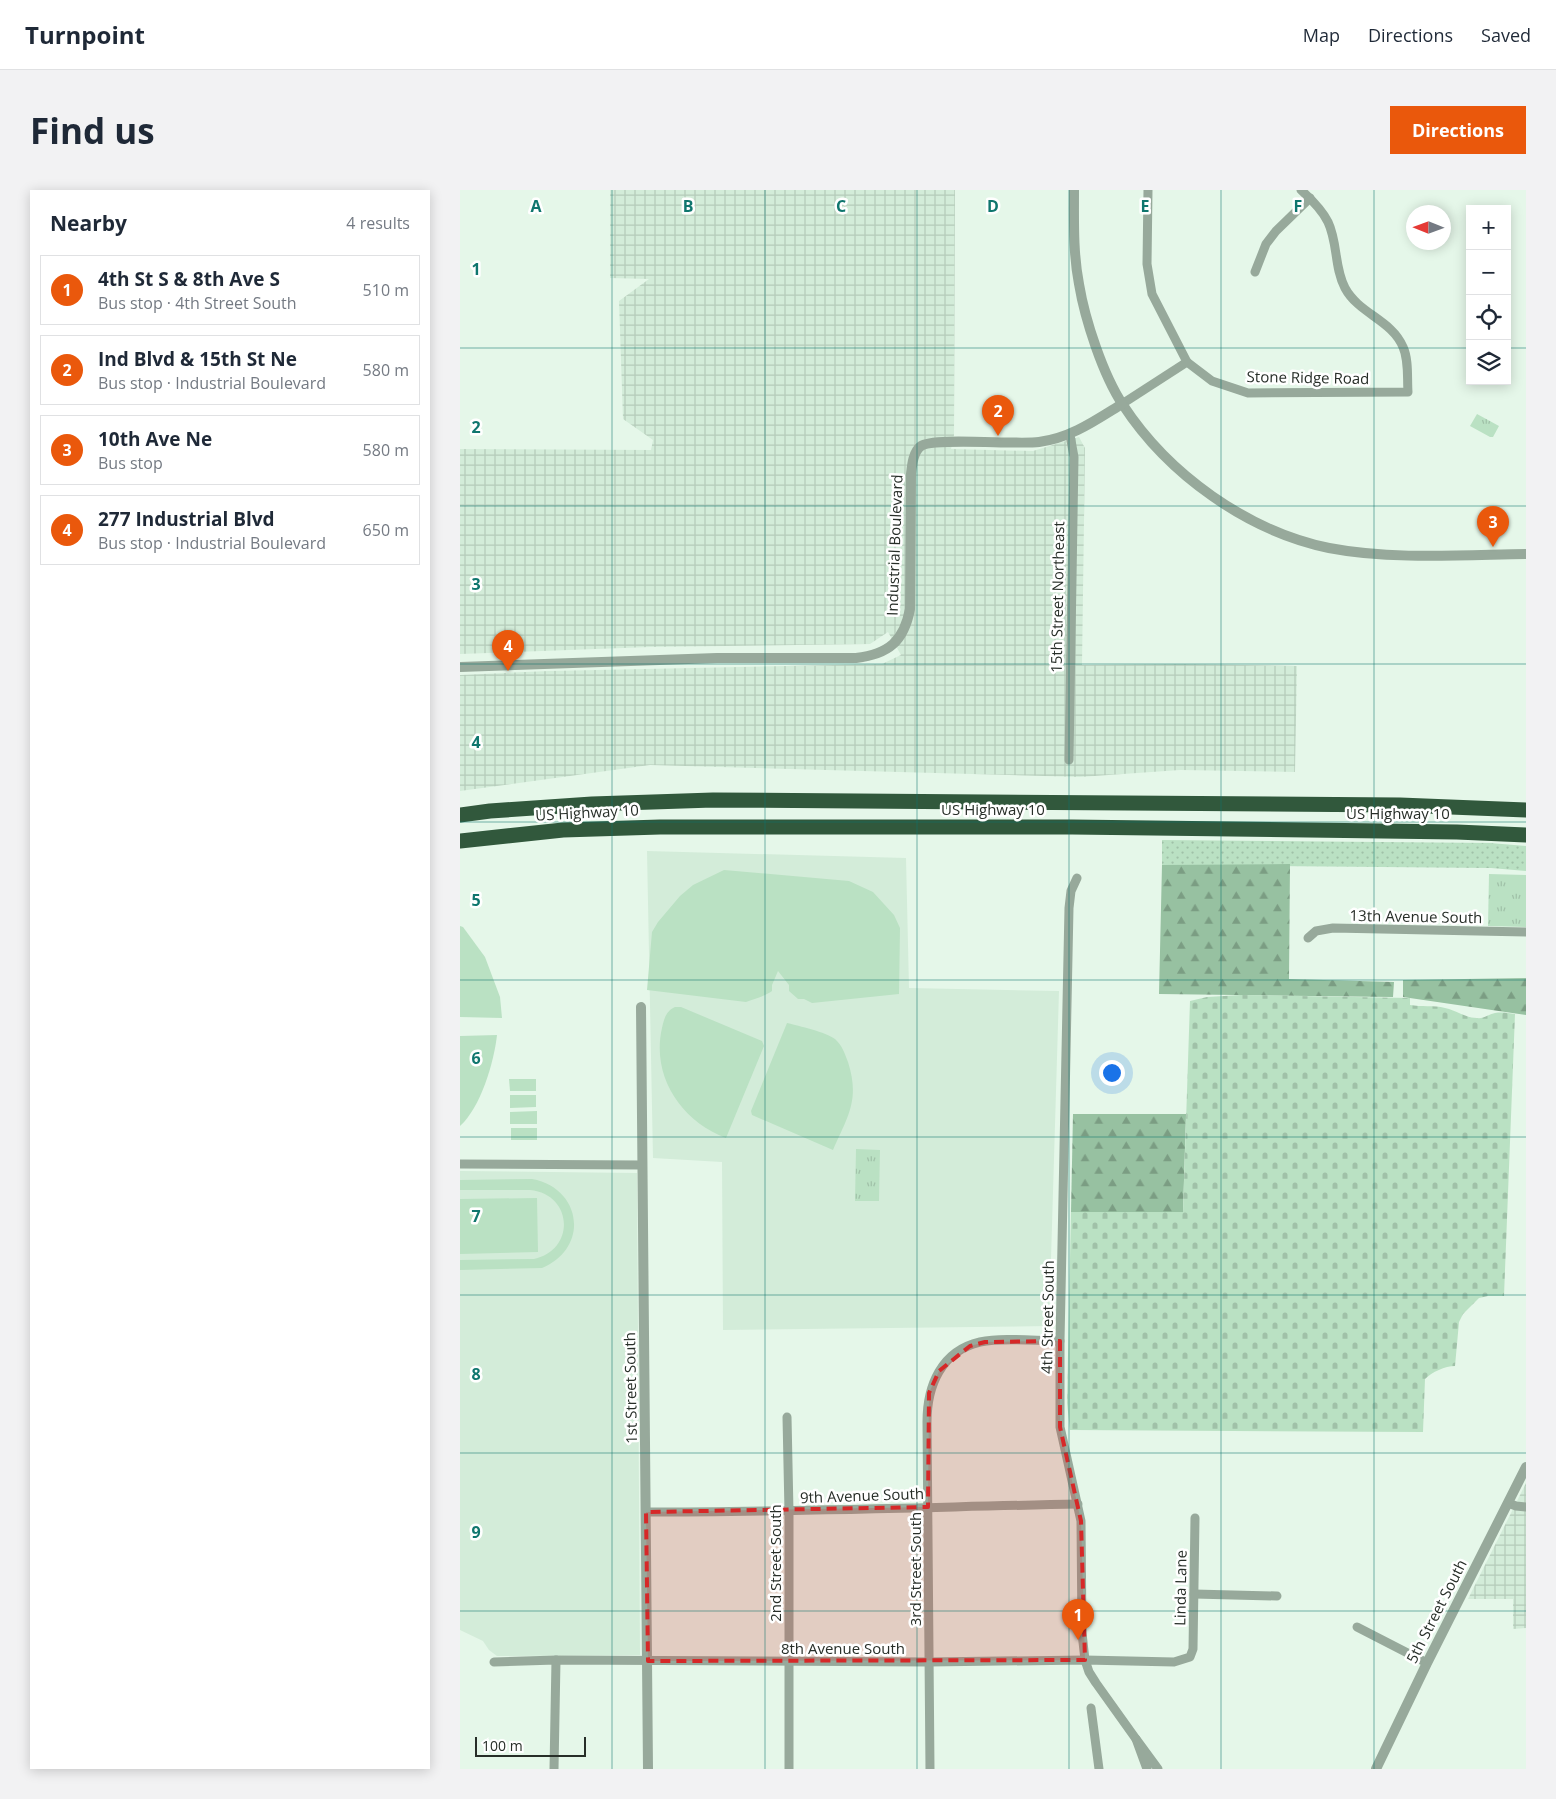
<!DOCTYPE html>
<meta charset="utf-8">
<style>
body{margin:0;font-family:"Open Sans",sans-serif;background:#f2f2f3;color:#1f2937}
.controls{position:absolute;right:15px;top:15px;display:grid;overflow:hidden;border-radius:0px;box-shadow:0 2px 12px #0003}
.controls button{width:45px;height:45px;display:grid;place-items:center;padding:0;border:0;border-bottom:1px solid #e0e1e3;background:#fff;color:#1f2937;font:25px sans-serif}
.compass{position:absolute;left:946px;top:15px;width:45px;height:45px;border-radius:50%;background:#fff;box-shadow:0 2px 12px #0003;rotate:271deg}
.scale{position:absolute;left:15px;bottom:12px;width:111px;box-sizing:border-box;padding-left:5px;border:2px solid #272e28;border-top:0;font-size:14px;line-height:18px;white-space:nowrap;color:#272e28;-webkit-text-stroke:4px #fff;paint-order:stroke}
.you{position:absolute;left:651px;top:882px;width:18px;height:18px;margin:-12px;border:4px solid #fff;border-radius:50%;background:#1a73e8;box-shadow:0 0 0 8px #1a73e833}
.badge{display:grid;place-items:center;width:32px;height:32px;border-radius:50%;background:#ea580c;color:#fff;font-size:16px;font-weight:700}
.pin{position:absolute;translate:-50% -41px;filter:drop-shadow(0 1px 2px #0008)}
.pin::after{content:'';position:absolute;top:26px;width:18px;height:15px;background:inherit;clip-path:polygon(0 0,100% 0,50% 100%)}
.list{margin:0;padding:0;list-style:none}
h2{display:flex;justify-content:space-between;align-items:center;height:65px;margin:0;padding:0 20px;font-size:21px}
h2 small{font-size:16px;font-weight:400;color:#747a83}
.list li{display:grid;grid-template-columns:32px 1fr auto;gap:15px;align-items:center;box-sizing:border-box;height:70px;margin:0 10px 10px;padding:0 10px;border:1px solid #e0e1e3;border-radius:0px}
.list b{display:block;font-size:19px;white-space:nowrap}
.list p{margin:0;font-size:16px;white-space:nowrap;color:#747a83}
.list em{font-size:16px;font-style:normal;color:#747a83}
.icon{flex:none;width:28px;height:28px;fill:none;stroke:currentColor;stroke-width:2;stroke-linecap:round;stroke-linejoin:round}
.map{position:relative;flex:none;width:1066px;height:1579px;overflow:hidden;border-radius:0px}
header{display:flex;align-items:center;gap:30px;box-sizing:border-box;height:70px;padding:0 25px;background:#fff;border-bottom:1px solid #e0e1e3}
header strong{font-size:24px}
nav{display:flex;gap:28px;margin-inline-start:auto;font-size:18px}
.intro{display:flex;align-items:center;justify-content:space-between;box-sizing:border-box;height:120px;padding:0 30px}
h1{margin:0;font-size:35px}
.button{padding:12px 22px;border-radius:0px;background:#ea580c;color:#fff;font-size:18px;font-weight:700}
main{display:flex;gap:30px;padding:0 30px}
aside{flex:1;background:#fff;border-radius:0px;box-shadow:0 2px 12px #0003}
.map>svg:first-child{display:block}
.built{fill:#d3ecd9}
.industrial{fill:url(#industrial-grid)}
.grass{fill:url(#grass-dots)}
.forest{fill:url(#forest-firs)}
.cemetery{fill:url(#cemetery-stones)}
.park{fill:url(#park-tufts)}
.garden{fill:#bae1c3}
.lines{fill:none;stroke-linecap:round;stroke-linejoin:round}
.minor{stroke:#97a99b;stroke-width:9}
.tertiary{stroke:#97a99b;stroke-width:10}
.motorway{stroke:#31583c;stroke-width:15}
.marked{fill:#d62828;fill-opacity:0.2;stroke:#d62828;stroke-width:4;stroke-dasharray:10 6;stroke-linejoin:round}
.grid{fill:none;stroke:#0f766e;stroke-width:1;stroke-opacity:0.55}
.labels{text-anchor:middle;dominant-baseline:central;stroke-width:5;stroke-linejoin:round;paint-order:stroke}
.street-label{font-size:15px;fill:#272e28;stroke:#fff}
.grid-label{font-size:16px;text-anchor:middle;font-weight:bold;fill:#0f766e;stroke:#fff;stroke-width:5;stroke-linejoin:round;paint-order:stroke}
</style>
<header>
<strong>Turnpoint</strong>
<nav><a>Map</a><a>Directions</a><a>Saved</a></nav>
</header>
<div class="intro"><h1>Find us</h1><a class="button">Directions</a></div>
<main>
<aside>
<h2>Nearby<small>4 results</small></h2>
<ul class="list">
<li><span class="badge">1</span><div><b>4th St S &amp; 8th Ave S</b><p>Bus stop · 4th Street South</p></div><em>510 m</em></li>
<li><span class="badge">2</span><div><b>Ind Blvd &amp; 15th St Ne</b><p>Bus stop · Industrial Boulevard</p></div><em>580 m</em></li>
<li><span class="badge">3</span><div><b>10th Ave Ne</b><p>Bus stop</p></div><em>580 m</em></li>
<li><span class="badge">4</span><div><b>277 Industrial Blvd</b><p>Bus stop · Industrial Boulevard</p></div><em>650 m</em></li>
</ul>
</aside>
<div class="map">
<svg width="1066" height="1579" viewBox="0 0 1066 1579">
<defs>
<pattern id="industrial-grid" width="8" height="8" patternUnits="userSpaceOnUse" patternTransform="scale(1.25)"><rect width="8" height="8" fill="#d3ecd9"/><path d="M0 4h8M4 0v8" fill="none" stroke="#b5cbba"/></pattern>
<pattern id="grass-dots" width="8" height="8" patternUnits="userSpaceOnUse" patternTransform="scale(1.25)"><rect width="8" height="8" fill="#bae1c3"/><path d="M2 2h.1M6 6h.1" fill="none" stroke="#a0c1a8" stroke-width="1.8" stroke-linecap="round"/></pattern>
<pattern id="forest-firs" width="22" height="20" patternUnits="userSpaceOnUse" patternTransform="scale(1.25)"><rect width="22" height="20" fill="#97c1a1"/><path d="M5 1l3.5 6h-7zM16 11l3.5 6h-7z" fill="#7b9d83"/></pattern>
<pattern id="cemetery-stones" width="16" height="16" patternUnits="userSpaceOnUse" patternTransform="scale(1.25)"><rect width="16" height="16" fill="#bae1c3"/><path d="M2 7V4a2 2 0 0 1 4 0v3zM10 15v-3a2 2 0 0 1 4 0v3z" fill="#a0c1a8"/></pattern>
<pattern id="park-tufts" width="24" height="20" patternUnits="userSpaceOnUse" patternTransform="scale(1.25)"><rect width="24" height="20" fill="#bae1c3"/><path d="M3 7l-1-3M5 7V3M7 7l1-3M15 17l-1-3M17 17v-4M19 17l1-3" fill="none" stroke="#a0c1a8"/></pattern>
</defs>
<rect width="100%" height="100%" fill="#e5f7e9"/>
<g class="built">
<path d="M187 661 446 668 449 798 599 801 589 1136 263 1140 262 972 193 968Z"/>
<path d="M0 981 177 983 180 1465 37 1466 29 1460 23 1451 0 1440Z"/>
</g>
<g class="industrial">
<path d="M150 0H495L494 245 491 259 573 261 619 247 625 258 622 475 721 474 837 476 835 582 720 580 620 587 190 575 0 601V485L89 481 422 474 441 465 428 442 410 454 190 457 0 464V259L191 260 193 250 163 229 159 111 189 89 150 88Z"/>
<path d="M1066 1293V1438L1053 1439V1409H1008Z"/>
</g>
<path class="grass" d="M702 650 1030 653 1066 656V681L1031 678 702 675Z"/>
<g class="forest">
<path d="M830 674 829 789 934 792 933 807 699 804 702 675Z"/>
<path d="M1066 788V825L943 807V790Z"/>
<path d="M613 924H726L723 1022H611Z"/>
</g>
<path class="cemetery" d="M781 805 950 808V815C961 817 974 815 985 818 996 820 1005 828 1017 828 1024 829 1029 824 1035 823 1042 822 1048 823 1055 824L1044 1106H1028L1019 1108 1003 1124 999 1132 995 1176C985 1176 972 1182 965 1189L963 1242 610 1240 607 1213 611 1022H723L730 811 747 807Z"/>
<g class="park">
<path d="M1017 224 1039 236 1033 247H1030L1010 236Z"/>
<path d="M1029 684 1066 685V737L1028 736Z"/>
<path d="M396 959 420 960 419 1011H395Z"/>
</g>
<g class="garden">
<path d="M264 680 389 691 413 702 434 725 440 738 439 804 352 813 344 809H338L329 801V795L318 781 312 795V801C303 807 296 808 286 812L187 800 192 742 198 732 220 706 233 695Z"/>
<path d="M0 736 3 737 25 767 40 807 42 828 0 827Z"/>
<path d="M215 817H221L302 851 304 856 266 948C221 931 191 886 202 838 204 829 206 821 215 817Z"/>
<path d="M327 833C339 836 366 842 375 849 382 855 385 864 388 872 400 910 388 926 373 960L292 925 291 921Z"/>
<path d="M37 845C34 872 21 917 0 936V846Z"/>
<path d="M49 889H76V901H50Z"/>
<path d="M50 905H76V917L50 918Z"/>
<path d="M77 921V934H50V922Z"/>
<rect x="51" y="938" width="26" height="12"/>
<path d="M72 989C122 998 130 1058 82 1078L0 1080V1070L74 1069C116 1060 113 1004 70 1000H0V990Z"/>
<path d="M77 1008 78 1062 0 1064V1009Z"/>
</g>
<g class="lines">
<g class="minor">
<path d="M688 0 687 74 692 104 727 172 752 191 788 203 948 202C947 188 949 170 943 157 932 130 899 124 885 98 874 77 878 53 868 32 862 20 851 9 841 0"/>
<path d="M795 82 806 54 816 41 850 8"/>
<path d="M662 214 727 172"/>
<path d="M609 570 614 267 610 245"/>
<path d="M617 688 611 701 609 718 600 1151V1237L621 1331 622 1443 625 1470 629 1482 636 1493 676 1549"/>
<path d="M848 748 856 741 873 738 1066 742"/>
<path d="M0 974 182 975"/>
<path d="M327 1227 329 1322V1579"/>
<path d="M1048 1313 1056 1316 1066 1317"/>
<path d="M186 1322C330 1322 474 1317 618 1314"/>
<path d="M734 1404 817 1406"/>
<path d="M897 1437 967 1473"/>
<path d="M34 1472 96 1470 469 1472 625 1470 714 1472 730 1467 733 1459 735 1328"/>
<path d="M631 1518 639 1579"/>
<path d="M94 1579 96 1470"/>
<path d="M470 1579 467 1232C467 1196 481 1161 520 1152 543 1147 576 1151 600 1151"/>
<path d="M687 1579 676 1549 698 1579"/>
</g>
<g class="tertiary">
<path d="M614 0C614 31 613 63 619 94 625 130 643 185 663 215 708 284 787 341 869 358 931 370 1003 365 1066 364"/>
<path d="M0 477 257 468H396C429 464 444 451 450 419L451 284C452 275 453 262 461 256 473 247 557 255 579 252 611 248 636 230 662 214"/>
<path d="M181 817 188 1579"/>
<path d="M916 1579 967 1473 1066 1277"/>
</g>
<g class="motorway">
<path d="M0 625 30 621 132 614 253 610 940 615 1066 620"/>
<path d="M0 651 103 640 200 637H612L997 642 1066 645"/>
</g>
</g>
<path class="marked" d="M600 1151V1237L621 1331 625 1470 188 1471 186 1322 468 1317 469 1203 479 1181 510 1156 525 1152Z"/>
<path class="grid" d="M152 0V1579M305 0V1579M457 0V1579M609 0V1579M761 0V1579M914 0V1579M0 158H1010M1047 158H1066M0 316H1066M0 474H1066M0 632H1066M0 790H1066M0 947H1066M0 1105H1066M0 1263H1066M0 1421H1066"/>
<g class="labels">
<g class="street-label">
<text transform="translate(848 187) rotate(1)">Stone Ridge Road</text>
<text transform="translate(434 355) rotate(-88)">Industrial Boulevard</text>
<text transform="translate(597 407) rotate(-89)">15th Street Northeast</text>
<text x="533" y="619">US Highway 10</text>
<text transform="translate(127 622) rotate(-3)">US Highway 10</text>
<text x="938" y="623">US Highway 10</text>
<text transform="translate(956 726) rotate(1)">13th Avenue South</text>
<text transform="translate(587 1127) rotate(-89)">4th Street South</text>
<text transform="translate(170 1198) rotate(-91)">1st Street South</text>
<text transform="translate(402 1305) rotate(-2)">9th Avenue South</text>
<text transform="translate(315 1373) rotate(-90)">2nd Street South</text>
<text transform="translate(455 1379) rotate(-90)">3rd Street South</text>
<text transform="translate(720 1398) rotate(-89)">Linda Lane</text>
<text transform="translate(976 1421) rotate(-63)">5th Street South</text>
<text x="383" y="1458">8th Avenue South</text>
</g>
</g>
<g class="grid-label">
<text x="76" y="22">A</text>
<text x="228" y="22">B</text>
<text x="381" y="22">C</text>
<text x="533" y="22">D</text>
<text x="685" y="22">E</text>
<text x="838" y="22">F</text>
<text x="16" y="85">1</text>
<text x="16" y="243">2</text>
<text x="16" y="400">3</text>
<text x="16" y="558">4</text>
<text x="16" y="716">5</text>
<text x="16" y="874">6</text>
<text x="16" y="1032">7</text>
<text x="16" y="1190">8</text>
<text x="16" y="1348">9</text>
</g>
</svg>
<div class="controls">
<button>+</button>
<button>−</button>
<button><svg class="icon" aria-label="locate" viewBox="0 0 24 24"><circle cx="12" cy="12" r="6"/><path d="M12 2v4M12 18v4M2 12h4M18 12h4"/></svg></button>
<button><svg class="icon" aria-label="layers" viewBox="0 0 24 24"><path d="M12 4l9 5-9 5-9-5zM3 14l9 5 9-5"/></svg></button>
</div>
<svg class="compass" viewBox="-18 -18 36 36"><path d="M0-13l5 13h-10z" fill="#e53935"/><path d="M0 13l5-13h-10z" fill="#747a83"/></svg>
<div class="scale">100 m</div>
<div class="you"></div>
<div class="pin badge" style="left:618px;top:1450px">1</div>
<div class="pin badge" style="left:538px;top:246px">2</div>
<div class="pin badge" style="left:1033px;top:357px">3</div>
<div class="pin badge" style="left:48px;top:481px">4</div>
</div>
</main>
